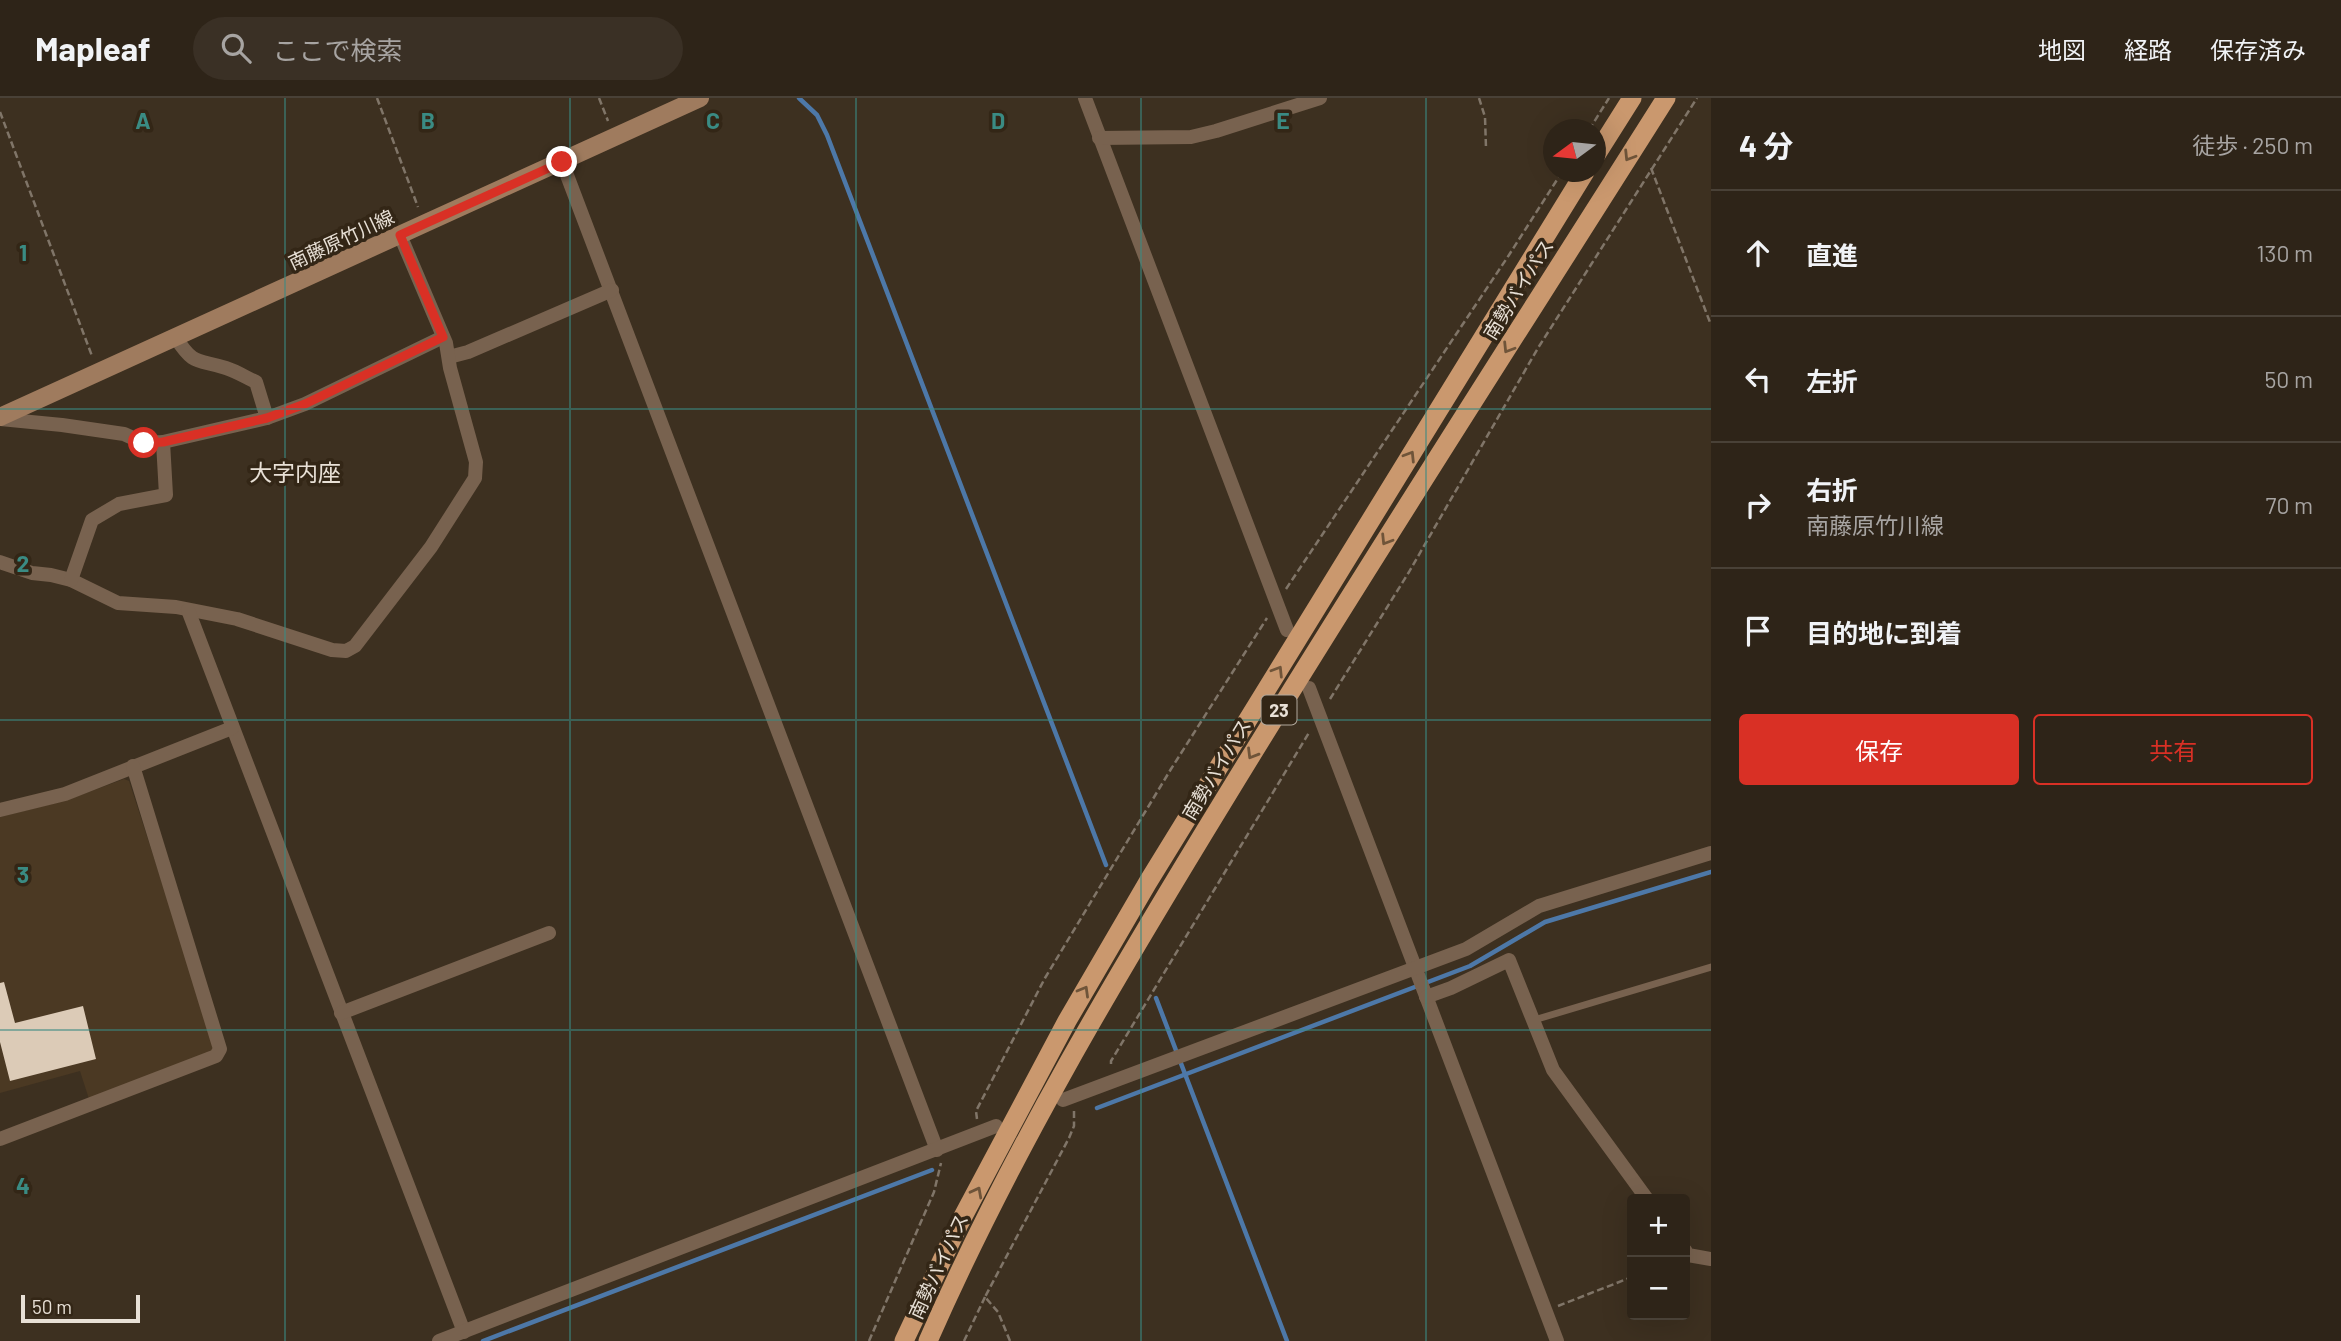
<!DOCTYPE html>
<html lang="ja">
<meta charset="utf-8">
<style>
body{margin:0;font-family:Barlow,"Noto Sans JP",sans-serif;background:#3a3025;color:#f1f3f6}
.controls{position:absolute;right:21px;bottom:21px;display:grid;overflow:hidden;border-radius:7px;box-shadow:0 7px 28px #0002}
.controls button{width:63px;height:63px;display:grid;place-items:center;padding:0;border:0;border-bottom:2px solid #494137;background:#2e2418;color:#f1f3f6;font:35px sans-serif}
.compass{position:absolute;left:1543px;top:21px;width:63px;height:63px;border-radius:50%;background:#2e2418;box-shadow:0 7px 28px #0002;rotate:255deg}
.scale{position:absolute;left:21px;bottom:18px;width:119px;box-sizing:border-box;padding-left:7px;border:4px solid #e8e0d6;border-top:0;font-size:19px;line-height:24px;white-space:nowrap;color:#e8e0d6;-webkit-text-stroke:5px #332616;paint-order:stroke}
.stop{position:absolute;width:21px;height:21px;margin:-16px;border:5px solid #d93025;border-radius:50%;background:#fff}
.stop.end{background:#d93025;border-color:#fff;box-shadow:0 2px 7px #0008}
.list{margin:0;padding:0;list-style:none}
h2{display:flex;justify-content:space-between;align-items:center;height:91px;margin:0;padding:0 28px;font-size:30px}
h2 small{font-size:23px;font-weight:400;color:#a7a4a2}
.list li{display:grid;grid-template-columns:46px 1fr auto;gap:21px;align-items:center;box-sizing:border-box;height:126px;padding:0 28px;border-top:2px solid #494137}
.list b{display:block;font-size:26px;white-space:nowrap}
.list p{margin:0;font-size:23px;white-space:nowrap;color:#a7a4a2}
.list em{font-size:23px;font-style:normal;color:#a7a4a2}
.actions{display:flex;gap:14px;padding:21px 28px}
.actions a{flex:1;padding:16px 0;border:2px solid #d93025;border-radius:7px;text-align:center;font-size:24px;color:#d93025}
.actions .main{background:#d93025;color:#fff}
.icon{flex:none;width:38px;height:38px;fill:none;stroke:currentColor;stroke-width:2;stroke-linecap:round;stroke-linejoin:round}
.map{position:relative;flex:none;width:1711px;height:1243px;overflow:hidden}
header{display:flex;align-items:center;gap:42px;box-sizing:border-box;height:98px;padding:0 35px;background:#2e2418;border-bottom:2px solid #494137}
header strong{font-size:33px}
nav{display:flex;gap:38px;margin-inline-start:auto;font-size:24px}
.search{width:490px;height:63px;background:#3a3025;display:flex;align-items:center;gap:18px;box-sizing:border-box;padding:0 24px;border-radius:38px;color:#a7a4a2;font-size:26px}
main{display:flex}
aside{flex:1;background:#2e2418}
.map>svg:first-child{display:block}
.built{fill:#4b3923}
.lines{fill:none;stroke-linecap:round;stroke-linejoin:round}
.stream{stroke:#4d78a8;stroke-width:4.5}
.building{fill:#dccbb7}
.path{stroke:#807568;stroke-width:2.5;stroke-dasharray:7 3.5;stroke-linecap:butt}
.service{stroke:#78624f;stroke-width:7}
.minor{stroke:#78624f;stroke-width:14}
.secondary{stroke:#9f7b5e;stroke-width:18}
.trunk{stroke:#ca986e;stroke-width:19}
.oneway{stroke:#6f5439}
.route{stroke:#d93025;stroke-width:9}
.grid{fill:none;stroke:#3a8b83;stroke-width:2;stroke-opacity:0.55}
.labels{text-anchor:middle;dominant-baseline:central;stroke-width:7;stroke-linejoin:round;paint-order:stroke}
.shield{fill:#332616;stroke:#b2a89c;stroke-width:2}
.shield-label{font-size:18px;font-weight:bold;fill:#e8e0d6}
.street-label{font-size:19px;fill:#e8e0d6;stroke:#332616}
.quarter-label{font-size:23px;fill:#e8e0d6;stroke:#332616}
.grid-label{font-size:23px;text-anchor:middle;font-weight:bold;fill:#3a8b83;stroke:#332616;stroke-width:7;stroke-linejoin:round;paint-order:stroke}
</style>
<header>
<strong>Mapleaf</strong>
<div class="search"><svg class="icon" aria-label="search" viewBox="0 0 24 24"><circle cx="10" cy="10" r="6"/><path d="M15 15l6 6"/></svg>ここで検索</div>
<nav><a>地図</a><a>経路</a><a>保存済み</a></nav>
</header>
<main>
<div class="map">
<svg width="1711" height="1243" viewBox="0 0 1711 1243">
<rect width="100%" height="100%" fill="#3d3020"/>
<path class="built" d="M124 681 129 683 215 948 212 956 89 1001 80 973 0 995V719L67 702Z"/>
<g class="lines">
<g class="stream">
<path d="M799 0 817 17 827 37 1106 767"/>
<path d="M1156 900 1287 1243"/>
<path d="M1097 1010 1470 868 1545 824 1711 774"/>
<path d="M483 1243 932 1072"/>
</g>
</g>
<path class="building" d="M4 884 15 925 83 908 96 961 10 983 0 944V885Z"/>
<g class="lines">
<g class="path">
<path d="M377 0 418 109"/>
<path d="M599 0 608 23"/>
<path d="M1479 0 1485 19 1486 50"/>
<path d="M0 14 92 258"/>
<path d="M1589 32 1609 0"/>
<path d="M1651 70 1711 227"/>
<path d="M1286 491 1509 157 1562 74"/>
<path d="M1330 601 1409 474 1538 250 1697 0"/>
<path d="M1111 966V963L1310 633"/>
<path d="M977 1021 976 1013 1045 880 1171 671 1267 520"/>
<path d="M1558 1208 1632 1179"/>
<path d="M869 1243 934 1094 941 1065"/>
<path d="M964 1243 985 1199"/>
<path d="M1010 1243 998 1214 985 1199 1069 1040 1074 1028V1013"/>
</g>
<path class="service" d="M1534 922 1711 869"/>
<g class="minor">
<path d="M1085 0 1287 532"/>
<path d="M1099 40 1191 39 1216 33 1320 0"/>
<path d="M562 64 937 1052"/>
<path d="M449 259 468 254 612 192"/>
<path d="M267 320 305 306 443 239"/>
<path d="M0 321 62 327 124 336 144 345 163 344 267 320 256 284C247 280 236 273 226 270 197 261 194 268 176 240"/>
<path d="M0 464 32 475 51 477 71 482 118 505 176 509 237 521 332 552 346 553 355 548 431 449 475 380 476 364 450 270 446 245 400 137"/>
<path d="M71 482 92 422 119 406 166 397 163 344"/>
<path d="M188 512 464 1234"/>
<path d="M1309 590 1557 1243"/>
<path d="M0 712 65 696 232 630"/>
<path d="M1426 899 1451 890 1509 862 1553 972 1647 1101"/>
<path d="M341 915 549 835"/>
<path d="M1063 1002 1466 851 1539 808 1711 755"/>
<path d="M0 1041 216 958 220 951 133 668"/>
<path d="M1685 1152 1688 1157 1711 1161"/>
<path d="M439 1243 996 1028"/>
</g>
<path class="secondary" d="M0 319 700 0"/>
<g class="trunk">
<path d="M1596 57 1632 0"/>
<path d="M904 1243 959 1126 1067 923 1148 784 1585 74"/>
<path d="M928 1243C1011 1054 1117 877 1224 702 1368 466 1518 234 1666 0"/>
</g>
</g>
<defs><path id="oneway-chevron" d="M-2-3.5L2.5 0L-2 3.5" fill="none" stroke-width="1.6" stroke-linecap="round" stroke-linejoin="round" transform="scale(1.75)"/></defs>
<g class="oneway">
<use href="#oneway-chevron" transform="translate(1629 58) rotate(122)"/>
<use href="#oneway-chevron" transform="translate(1508 250) rotate(122)"/>
<use href="#oneway-chevron" transform="translate(1410 358) rotate(-58)"/>
<use href="#oneway-chevron" transform="translate(1386 442) rotate(122)"/>
<use href="#oneway-chevron" transform="translate(1278 573) rotate(-58)"/>
<use href="#oneway-chevron" transform="translate(1252 656) rotate(121)"/>
<use href="#oneway-chevron" transform="translate(1084 893) rotate(-60)"/>
<use href="#oneway-chevron" transform="translate(977 1094) rotate(-62)"/>
</g>
<g class="lines">
<path class="route" d="M144 345 163 344 267 320 305 306 443 239 400 137 562 64"/>
</g>
<path class="grid" d="M285 0V1243M570 0V1243M856 0V1243M1141 0V1243M1426 0V1243M0 311H1711M0 622H1711M0 932H1711"/>
<g class="labels">
<rect class="shield" x="1261.5" y="597.5" width="35" height="29" rx="5"/>
<g class="shield-label">
<text x="1279" y="612">23</text>
</g>
<g class="street-label">
<text transform="translate(341 141) rotate(-25)">南藤原竹川線</text>
<text transform="translate(1518 191) rotate(-58)">南勢バイパス</text>
<text transform="translate(1216 671) rotate(-59)">南勢バイパス</text>
<text transform="translate(938 1168) rotate(-65)">南勢バイパス</text>
</g>
<g class="quarter-label">
<text x="295" y="374">大字内座</text>
</g>
</g>
<g class="grid-label">
<text x="143" y="31">A</text>
<text x="428" y="31">B</text>
<text x="713" y="31">C</text>
<text x="998" y="31">D</text>
<text x="1283" y="31">E</text>
<text x="23" y="163">1</text>
<text x="23" y="474">2</text>
<text x="23" y="785">3</text>
<text x="23" y="1096">4</text>
</g>
</svg>
<div class="controls">
<button>+</button>
<button>−</button>
</div>
<svg class="compass" viewBox="-18 -18 36 36"><path d="M0-13l5 13h-10z" fill="#e53935"/><path d="M0 13l5-13h-10z" fill="#a7a4a2"/></svg>
<div class="scale">50 m</div>
<div class="stop" style="left:144px;top:345px"></div>
<div class="stop end" style="left:562px;top:64px"></div>
</div>
<aside>
<h2>4 分<small>徒歩 · 250 m</small></h2>
<ul class="list">
<li><svg class="icon" aria-label="ahead" viewBox="0 0 24 24"><path d="M12 20V5M6 11l6-6 6 6"/></svg><div><b>直進</b></div><em>130 m</em></li>
<li><svg class="icon" aria-label="left" viewBox="0 0 24 24"><path d="M17 20v-9H6M10 6l-5 5 5 5"/></svg><div><b>左折</b></div><em>50 m</em></li>
<li><svg class="icon" aria-label="right" viewBox="0 0 24 24"><path d="M7 20v-9h11M14 6l5 5-5 5"/></svg><div><b>右折</b><p>南藤原竹川線</p></div><em>70 m</em></li>
<li><svg class="icon" aria-label="arrive" viewBox="0 0 24 24"><path d="M6 21V4h12l-3 4 3 4H6"/></svg><div><b>目的地に到着</b></div></li>
</ul>
<div class="actions"><a class="main">保存</a><a>共有</a></div>
</aside>
</main>
